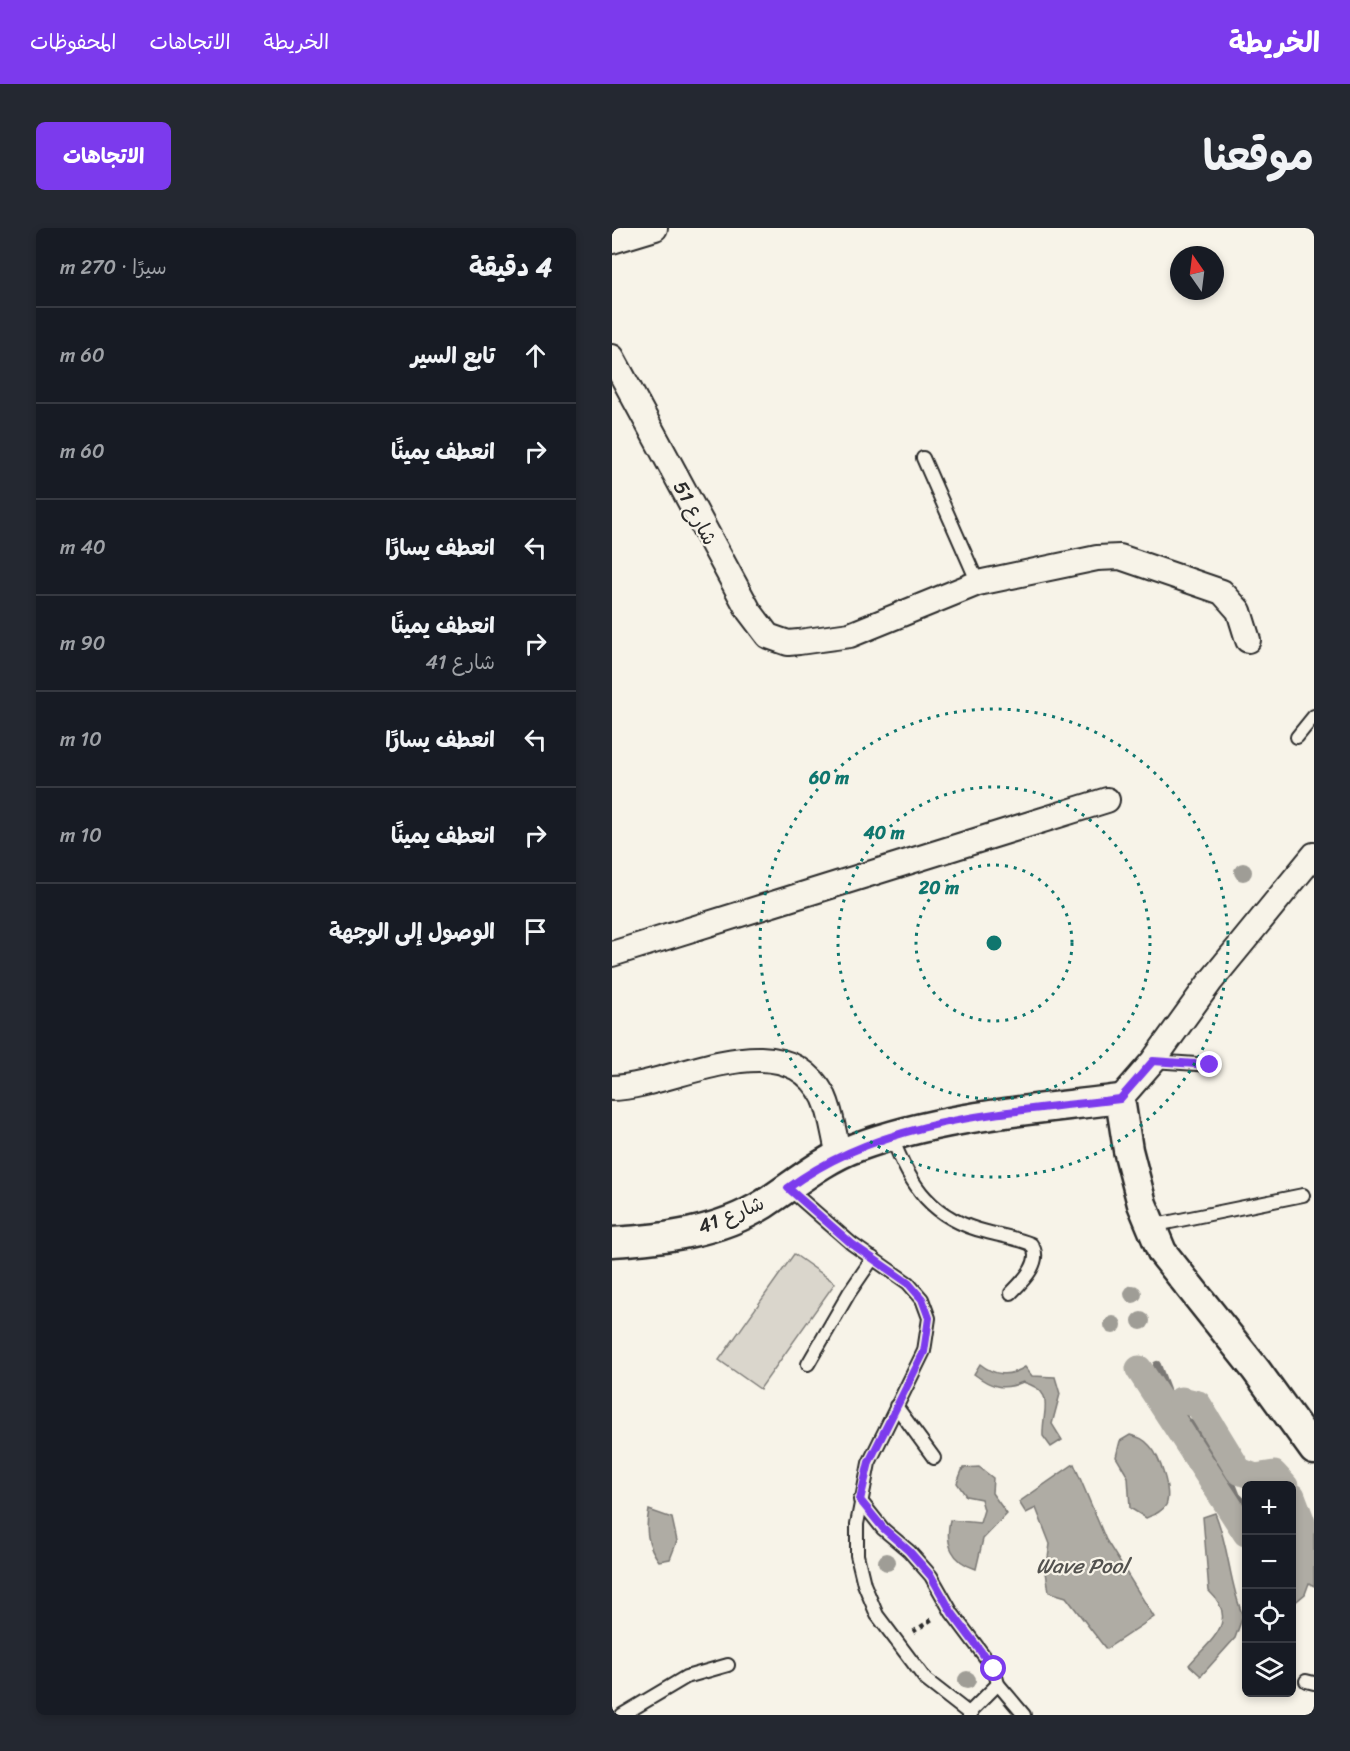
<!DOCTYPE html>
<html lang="ar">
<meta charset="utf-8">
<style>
body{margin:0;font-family:Sriracha,"Playpen Sans Arabic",sans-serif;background:#242831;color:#f1f3f6;direction:rtl}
.controls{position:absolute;right:18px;bottom:18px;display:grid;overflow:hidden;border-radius:9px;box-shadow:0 3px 9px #0003}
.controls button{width:54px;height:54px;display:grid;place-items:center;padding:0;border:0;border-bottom:2px solid #363941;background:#171b24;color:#f1f3f6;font:30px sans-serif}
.compass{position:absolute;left:558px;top:18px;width:54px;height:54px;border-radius:50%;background:#171b24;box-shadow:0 3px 9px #0003;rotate:346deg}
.stop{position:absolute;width:18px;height:18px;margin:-14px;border:4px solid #7c3aed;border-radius:50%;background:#fff}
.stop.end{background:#7c3aed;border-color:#fff;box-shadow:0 2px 6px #0008}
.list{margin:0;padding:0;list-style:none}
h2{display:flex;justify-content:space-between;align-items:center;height:78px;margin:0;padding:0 24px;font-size:26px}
h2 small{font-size:20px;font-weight:400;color:#9ea1a6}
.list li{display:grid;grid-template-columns:39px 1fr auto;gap:18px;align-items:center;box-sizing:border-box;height:96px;padding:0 24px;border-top:2px solid #363941}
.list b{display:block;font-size:22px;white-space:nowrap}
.list p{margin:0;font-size:20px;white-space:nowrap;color:#9ea1a6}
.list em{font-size:20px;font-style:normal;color:#9ea1a6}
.icon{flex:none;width:33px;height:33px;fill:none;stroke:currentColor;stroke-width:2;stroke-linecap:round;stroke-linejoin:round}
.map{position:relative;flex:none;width:702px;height:1487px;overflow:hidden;direction:ltr;border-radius:9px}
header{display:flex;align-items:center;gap:36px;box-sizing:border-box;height:84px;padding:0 30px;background:#7c3aed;color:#fff}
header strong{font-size:28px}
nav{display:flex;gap:33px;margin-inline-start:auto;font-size:21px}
.intro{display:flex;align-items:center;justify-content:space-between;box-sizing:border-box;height:144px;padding:0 36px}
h1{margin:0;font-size:42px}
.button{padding:15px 27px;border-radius:9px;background:#7c3aed;color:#fff;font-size:21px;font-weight:700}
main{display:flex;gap:36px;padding:0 36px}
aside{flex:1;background:#171b24;border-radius:9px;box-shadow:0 3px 9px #0003}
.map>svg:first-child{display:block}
.green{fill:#dad6cc;stroke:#82807c;stroke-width:1.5}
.water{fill:#afaca4;stroke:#7a7874;stroke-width:1.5}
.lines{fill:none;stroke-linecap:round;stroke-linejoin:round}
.stream{stroke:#7a7874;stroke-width:8}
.canal{stroke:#afaca4;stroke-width:27}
.service-casing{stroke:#2b2b2b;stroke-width:16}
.minor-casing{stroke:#2b2b2b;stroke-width:28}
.tertiary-casing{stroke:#2b2b2b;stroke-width:33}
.path{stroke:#2b2b2b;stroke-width:4;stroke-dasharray:4.5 4.5;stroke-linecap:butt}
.service{stroke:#f7f3e8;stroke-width:12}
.minor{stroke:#f7f3e8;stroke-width:24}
.tertiary{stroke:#f7f3e8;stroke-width:28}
.tree{fill:#9f9d96}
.route{stroke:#7c3aed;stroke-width:8}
.ring{fill:none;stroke:#0f766e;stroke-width:3;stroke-dasharray:3 6}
.labels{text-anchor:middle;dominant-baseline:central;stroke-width:4.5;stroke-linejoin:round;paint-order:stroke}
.street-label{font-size:20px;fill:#2b2b2b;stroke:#f7f3e8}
.water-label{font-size:21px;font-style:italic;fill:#53524f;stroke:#f7f3e8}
.centre{fill:#0f766e;stroke:#f7f3e8;stroke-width:3}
.ring-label{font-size:18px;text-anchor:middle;font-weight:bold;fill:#0f766e;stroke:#f7f3e8;stroke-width:4.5;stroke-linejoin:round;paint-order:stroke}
</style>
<header>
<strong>الخريطة</strong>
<nav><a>الخريطة</a><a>الاتجاهات</a><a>المحفوظات</a></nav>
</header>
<div class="intro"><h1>موقعنا</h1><a class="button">الاتجاهات</a></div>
<main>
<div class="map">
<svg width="702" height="1487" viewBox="0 0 702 1487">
<rect width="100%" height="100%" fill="#f7f3e8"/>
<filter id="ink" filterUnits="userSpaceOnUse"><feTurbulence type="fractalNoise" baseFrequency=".0167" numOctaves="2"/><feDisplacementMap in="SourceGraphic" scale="12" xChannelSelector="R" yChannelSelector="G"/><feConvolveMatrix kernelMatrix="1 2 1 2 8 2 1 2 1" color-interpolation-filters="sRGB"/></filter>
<g filter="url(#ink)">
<path class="green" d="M182 1026 223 1055 148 1161 107 1132Z"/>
<g class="water">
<path d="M368 1136C383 1148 397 1149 413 1139L420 1148 443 1149 448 1166 440 1196 450 1212 439 1219 431 1208C430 1181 445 1164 411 1154 391 1163 379 1159 362 1146Z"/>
<path d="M518 1207C527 1209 532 1211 538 1218 548 1229 560 1263 554 1277 550 1284 541 1287 534 1290L518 1280 516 1249 504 1229 508 1213Z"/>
<path d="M462 1236 494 1312 542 1389 494 1421 454 1369 437 1364 434 1344 438 1316 424 1280 414 1285 407 1274Z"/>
<path d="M367 1239 381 1250 380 1265 395 1286 371 1311 364 1341C339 1333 333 1316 338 1292L368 1295 372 1282 369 1271 354 1268 345 1255 351 1240Z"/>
<path d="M37 1282 60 1290 65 1313 58 1331 47 1333C35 1317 33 1302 37 1282Z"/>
<path d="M603 1285C617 1318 617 1355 631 1388L623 1410 589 1448 577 1437C597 1413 629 1393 597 1363L591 1289Z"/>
<path d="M691 1297 702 1299V1358L697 1355 693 1366 680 1377V1305Z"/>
</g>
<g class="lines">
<g class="stream">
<path d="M545 1137 554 1161"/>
<path d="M537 1143 569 1181 580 1210 619 1253 634 1292"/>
<path d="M573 1191 591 1207 598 1222 602 1241 612 1256 634 1277"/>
</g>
<g class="canal">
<path d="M527 1141 634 1305"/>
<path d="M569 1172 586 1176 627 1243 643 1249 662 1246 673 1258"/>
<path d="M680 1268 691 1297"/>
</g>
<g class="service-casing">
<g id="service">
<path d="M311 230 366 355"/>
<path d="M685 509 702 488"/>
<path d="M541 833 599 837"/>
<path d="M279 907C298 958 320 991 375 1004 390 1008 404 1010 419 1016 432 1033 411 1053 399 1065"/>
<path d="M176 960 240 1016 296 1055 310 1071 317 1090 312 1123 257 1235 245 1296V1327L252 1356 265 1387 314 1452 359 1487"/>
<path d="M539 998 691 967"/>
<path d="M196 1136 237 1065 261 1030"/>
<path d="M284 1178 322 1230"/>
<path d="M248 1272 271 1301 297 1323 319 1348 340 1385 382 1441 386 1456 412 1487"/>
<path d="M694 1453 702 1455"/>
<path d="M356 1486 386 1456"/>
<path d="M10 1487 74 1449 116 1437"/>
</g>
</g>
<g class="minor-casing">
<g id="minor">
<path d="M0 13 43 0"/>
<path d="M0 129 137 383 156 408 176 415 187 414 238 407 366 355 485 330 508 329 610 364 627 383 636 412"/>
<path d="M0 726 495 572"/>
<path d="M0 860C65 858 170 790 212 869 220 886 222 909 227 927"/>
<path d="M508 871 541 833 598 754 702 627"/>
</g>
</g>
<g class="tertiary-casing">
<path id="tertiary" d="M0 1014C52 1011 107 1004 152 976 183 956 210 932 245 919 329 888 420 882 508 871L516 922 530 976 550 1024 644 1142 702 1222"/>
</g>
<path class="path" d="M301 1404 322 1390"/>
<use href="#service" class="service"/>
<use href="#minor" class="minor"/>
<use href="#tertiary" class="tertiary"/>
</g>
<g class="tree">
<circle cx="631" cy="644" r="9"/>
<circle cx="521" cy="1066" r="9"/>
<circle cx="529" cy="1093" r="9"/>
<circle cx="501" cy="1097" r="9"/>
<circle cx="275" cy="1334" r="9"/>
<circle cx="355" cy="1452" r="9"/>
</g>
</g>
<g class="lines" filter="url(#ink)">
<path class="route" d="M382 1441 340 1385 319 1348 297 1323 271 1300 248 1272 257 1234 312 1124 317 1090 310 1071 296 1055 240 1016 176 960C271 889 394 885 508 871L541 833 598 837"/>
</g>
<g class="ring">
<circle cx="382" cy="715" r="78"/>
<circle cx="382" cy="715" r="156"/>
<circle cx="382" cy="715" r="234"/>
</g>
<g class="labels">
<g class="street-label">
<text transform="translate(83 285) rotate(62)">شارع 51</text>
<text transform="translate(119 987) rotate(-22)">شارع 41</text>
</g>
<g class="water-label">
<text x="470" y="1338">Wave Pool</text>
</g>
</g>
<circle cx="382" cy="715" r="9" class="centre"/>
<g class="ring-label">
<text x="217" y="556">60 m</text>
<text x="272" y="611">40 m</text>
<text x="327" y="666">20 m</text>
</g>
</svg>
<div class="controls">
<button>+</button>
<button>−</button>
<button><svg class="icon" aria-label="locate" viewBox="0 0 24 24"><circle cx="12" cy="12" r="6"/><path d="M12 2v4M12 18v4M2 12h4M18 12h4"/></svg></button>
<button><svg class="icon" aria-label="layers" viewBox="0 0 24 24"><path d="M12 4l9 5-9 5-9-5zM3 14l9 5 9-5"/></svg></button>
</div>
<svg class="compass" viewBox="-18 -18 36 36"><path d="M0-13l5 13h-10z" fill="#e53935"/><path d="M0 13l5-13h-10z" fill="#9ea1a6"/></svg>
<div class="stop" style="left:382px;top:1441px"></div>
<div class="stop end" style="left:598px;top:837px"></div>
</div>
<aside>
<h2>4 دقيقة<small>سيرًا · 270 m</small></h2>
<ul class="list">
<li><svg class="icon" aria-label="ahead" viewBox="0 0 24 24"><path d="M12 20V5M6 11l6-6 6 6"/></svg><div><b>تابع السير</b></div><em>60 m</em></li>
<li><svg class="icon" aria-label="right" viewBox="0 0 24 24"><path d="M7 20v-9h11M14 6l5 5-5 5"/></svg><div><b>انعطف يمينًا</b></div><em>60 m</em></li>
<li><svg class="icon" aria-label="left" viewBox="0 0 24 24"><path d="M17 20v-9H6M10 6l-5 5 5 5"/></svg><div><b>انعطف يسارًا</b></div><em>40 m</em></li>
<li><svg class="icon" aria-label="right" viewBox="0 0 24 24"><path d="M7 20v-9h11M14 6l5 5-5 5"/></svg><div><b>انعطف يمينًا</b><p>شارع 41</p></div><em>90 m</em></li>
<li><svg class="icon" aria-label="left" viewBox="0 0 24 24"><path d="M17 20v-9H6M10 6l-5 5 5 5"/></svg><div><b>انعطف يسارًا</b></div><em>10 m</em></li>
<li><svg class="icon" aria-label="right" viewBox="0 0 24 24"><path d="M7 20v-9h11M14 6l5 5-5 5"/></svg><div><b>انعطف يمينًا</b></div><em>10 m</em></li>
<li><svg class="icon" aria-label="arrive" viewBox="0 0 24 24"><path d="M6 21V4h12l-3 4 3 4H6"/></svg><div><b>الوصول إلى الوجهة</b></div></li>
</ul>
</aside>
</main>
